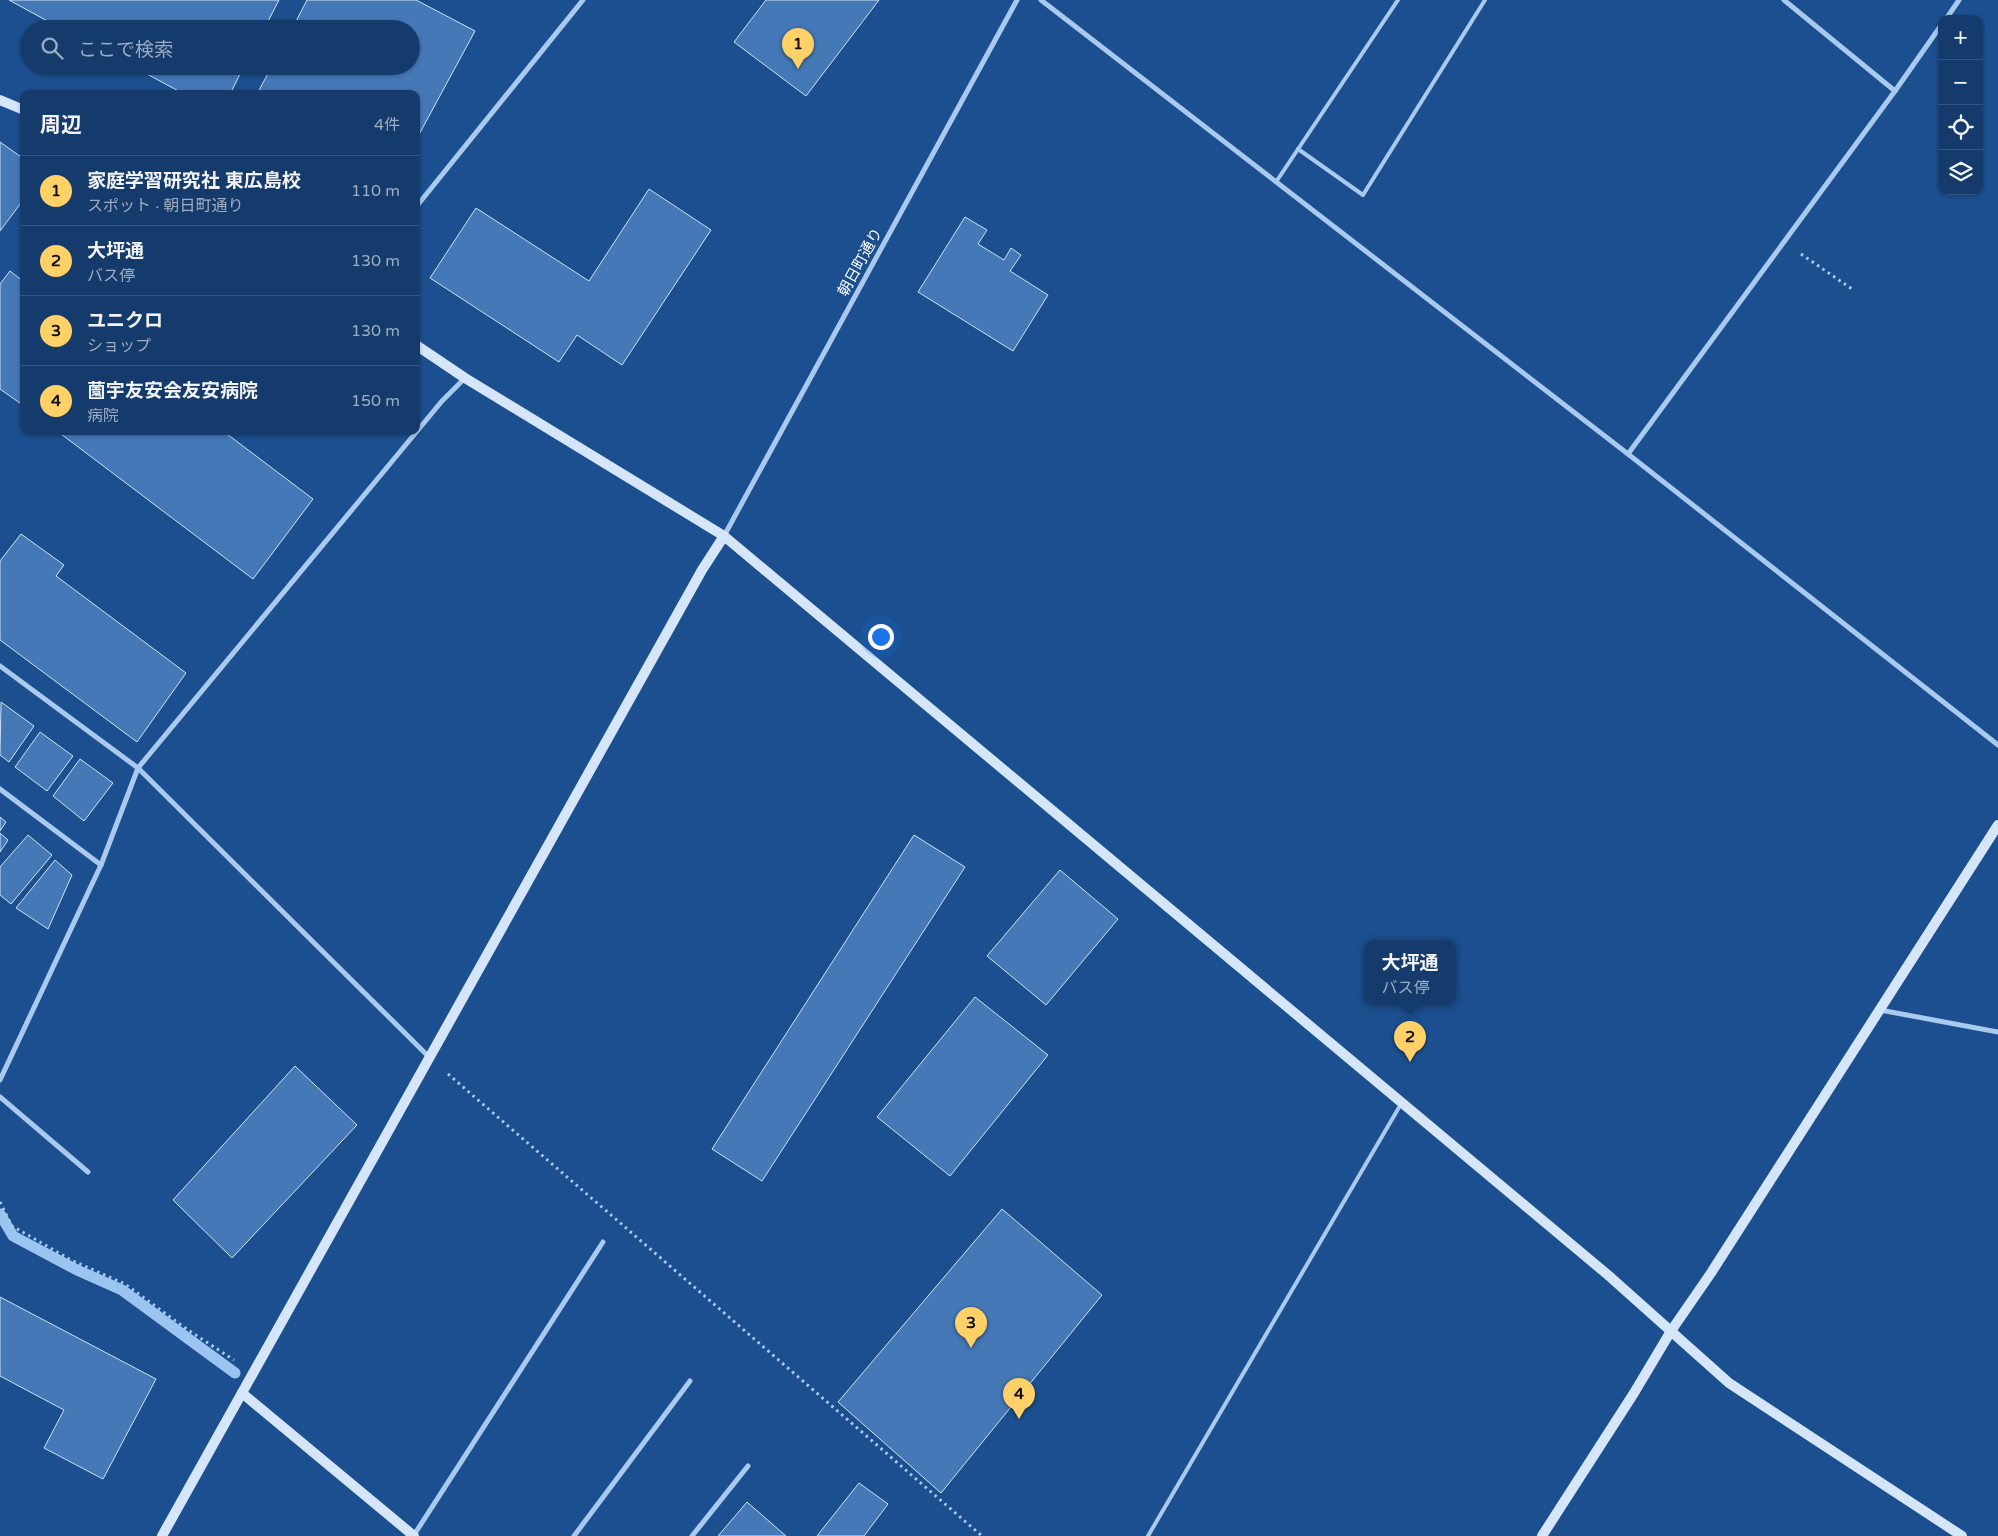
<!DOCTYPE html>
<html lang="ja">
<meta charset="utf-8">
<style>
body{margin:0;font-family:"Varela Round","Noto Sans JP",sans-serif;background:#214673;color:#f1f3f6}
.controls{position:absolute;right:15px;top:15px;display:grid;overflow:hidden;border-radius:10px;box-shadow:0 1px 4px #0004}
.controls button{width:45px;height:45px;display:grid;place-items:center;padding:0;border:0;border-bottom:1px solid #33557e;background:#143b6b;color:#f1f3f6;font:25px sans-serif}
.you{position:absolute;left:880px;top:636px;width:18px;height:18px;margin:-12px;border:4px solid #fff;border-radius:50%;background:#1a73e8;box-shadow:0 0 0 8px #1a73e833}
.badge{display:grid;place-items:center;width:32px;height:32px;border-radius:50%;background:#ffd166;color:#111;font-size:16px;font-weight:700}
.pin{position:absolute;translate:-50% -41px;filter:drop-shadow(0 1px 2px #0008)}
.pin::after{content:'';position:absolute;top:26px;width:18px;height:15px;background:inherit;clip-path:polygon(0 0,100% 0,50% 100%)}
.popup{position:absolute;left:1364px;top:940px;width:92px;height:65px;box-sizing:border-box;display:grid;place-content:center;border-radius:10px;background:#143b6b;filter:drop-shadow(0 1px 4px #0005);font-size:16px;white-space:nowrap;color:#9dadc1}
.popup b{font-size:19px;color:#f1f3f6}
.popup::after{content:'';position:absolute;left:50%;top:100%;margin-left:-10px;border:10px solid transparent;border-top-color:#143b6b}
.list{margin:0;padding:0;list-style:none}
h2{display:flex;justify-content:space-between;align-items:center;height:65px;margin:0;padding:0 20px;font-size:21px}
h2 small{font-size:16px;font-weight:400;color:#9dadc1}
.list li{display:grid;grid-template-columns:32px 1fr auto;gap:15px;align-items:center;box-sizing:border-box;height:70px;padding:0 20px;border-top:1px solid #33557e}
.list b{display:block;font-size:19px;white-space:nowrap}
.list p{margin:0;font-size:16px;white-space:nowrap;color:#9dadc1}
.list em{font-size:16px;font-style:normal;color:#9dadc1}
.icon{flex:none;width:28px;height:28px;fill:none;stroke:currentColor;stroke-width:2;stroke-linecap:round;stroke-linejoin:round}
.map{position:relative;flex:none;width:1998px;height:1536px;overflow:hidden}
.search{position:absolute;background:#143b6b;box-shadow:0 1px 4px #0004;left:20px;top:20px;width:400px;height:55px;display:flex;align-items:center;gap:12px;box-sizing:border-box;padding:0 18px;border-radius:28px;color:#9dadc1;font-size:19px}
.panel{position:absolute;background:#143b6b;box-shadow:0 1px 4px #0004;left:20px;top:90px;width:400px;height:345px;border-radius:10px}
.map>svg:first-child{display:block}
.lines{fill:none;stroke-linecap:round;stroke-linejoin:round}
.stream{stroke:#9cc4f0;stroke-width:11}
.building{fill:#4478b7;stroke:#cfe3fa}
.path{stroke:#a9c9ee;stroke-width:3;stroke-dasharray:2.5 4;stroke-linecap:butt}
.lane{stroke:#a9c9ee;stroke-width:4}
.street{stroke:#a9c9ee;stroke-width:5}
.secondary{stroke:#d6e6fa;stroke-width:10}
.labels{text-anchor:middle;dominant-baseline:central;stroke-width:4;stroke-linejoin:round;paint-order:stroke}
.street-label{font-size:15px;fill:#fff;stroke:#1b4f8f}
</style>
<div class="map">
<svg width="1998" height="1536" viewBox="0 0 1998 1536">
<rect width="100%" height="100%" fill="#1b4f8f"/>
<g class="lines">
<path class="stream" d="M0 1214 13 1236 77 1270 122 1290 235 1373"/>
</g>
<g class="building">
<path d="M9 0H279L264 29H62Z"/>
<path d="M307 0H416L475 31 416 140V94H257L272 66H411V29H292Z"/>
<path d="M766 0H879L806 96 734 42Z"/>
<path d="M132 66H244L230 94H184Z"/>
<path d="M0 142 24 159V199L0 231Z"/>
<path d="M649 189 711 230 622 365 577 335 559 362 430 278 476 208 589 281Z"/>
<path d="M965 217 987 230 978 244 1004 260 1011 248 1021 255 1010 271 1048 295 1013 351 918 292Z"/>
<path d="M10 271 24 282V406L0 389V284Z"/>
<path d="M57 431H223L313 499 253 579Z"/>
<path d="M21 534 64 565 56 576 186 673 137 742 0 640V561Z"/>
<path d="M1 702 34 726 9 762 0 755Z"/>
<path d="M40 732 73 756 47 791 15 767Z"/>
<path d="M80 759 113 783 84 821 53 796Z"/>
<path d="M0 817 6 822 0 831Z"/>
<path d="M0 833 8 840 0 852Z"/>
<path d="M28 835 52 855 11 904 0 895V867Z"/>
<path d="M914 835 965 867 762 1181 712 1149Z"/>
<path d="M55 860 72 875 48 929 16 908Z"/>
<path d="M1060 870 1118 919 1046 1005 987 956Z"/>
<path d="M975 997 1048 1055 950 1176 877 1117Z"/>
<path d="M295 1066 357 1125 232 1258 173 1200Z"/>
<path d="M1002 1209 1102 1295 941 1493 838 1402Z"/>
<path d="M0 1297 156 1379 103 1479 44 1448 64 1410 0 1376Z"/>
<path d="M859 1483 888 1504 864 1536H817Z"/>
<path d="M747 1502 786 1536H718Z"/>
</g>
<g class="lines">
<g class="path">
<path d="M1801 254 1852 289"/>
<path d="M448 1074 982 1536"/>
<path d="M0 1202 12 1226 71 1260 125 1284 188 1330 234 1360"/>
</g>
<g class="lane">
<path d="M1298 149 1363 195 1485 0"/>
<path d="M1276 182 1398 0"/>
<path d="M1148 1536 1401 1104"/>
</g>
<g class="street">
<path d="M1041 0 1628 454 1998 745"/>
<path d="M1784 0 1895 91"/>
<path d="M1946 19 1959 0"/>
<path d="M416 207 583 0"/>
<path d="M1628 454 1895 91 1942 24"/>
<path d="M724 536 1017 0"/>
<path d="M0 666 138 768 101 865 0 1080"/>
<path d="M0 789 101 865"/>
<path d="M1880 1010 1998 1032"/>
<path d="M429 1057 138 768 442 401 465 378"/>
<path d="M0 1097 88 1172"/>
<path d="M414 1535 603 1242"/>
<path d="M574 1536 690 1381"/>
<path d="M692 1536 748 1466"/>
</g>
<g class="secondary">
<path d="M0 100 24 110"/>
<path d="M416 345 465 378 724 536 1608 1275 1729 1383 1962 1536"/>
<path d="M242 1393 414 1536"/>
<path d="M162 1536 702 570 724 536"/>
<path d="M1542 1536 1634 1393 1671 1331 1711 1273 1998 825"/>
</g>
</g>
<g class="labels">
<g class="street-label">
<text transform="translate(860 262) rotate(-61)">朝日町通り</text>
</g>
</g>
</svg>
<div class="controls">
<button>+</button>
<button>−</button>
<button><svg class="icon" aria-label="locate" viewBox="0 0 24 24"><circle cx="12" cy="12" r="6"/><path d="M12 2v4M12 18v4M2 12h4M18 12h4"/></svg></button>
<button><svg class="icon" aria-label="layers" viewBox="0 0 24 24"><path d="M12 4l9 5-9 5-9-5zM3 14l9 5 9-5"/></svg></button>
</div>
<div class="you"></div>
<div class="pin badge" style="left:798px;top:69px">1</div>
<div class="pin badge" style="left:1410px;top:1062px">2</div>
<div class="popup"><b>大坪通</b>バス停</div>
<div class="pin badge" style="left:971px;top:1348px">3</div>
<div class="pin badge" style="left:1019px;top:1419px">4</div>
<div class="search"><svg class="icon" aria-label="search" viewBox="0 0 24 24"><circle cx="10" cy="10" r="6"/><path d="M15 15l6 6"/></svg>ここで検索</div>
<section class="panel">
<h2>周辺<small>4件</small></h2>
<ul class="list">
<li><span class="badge">1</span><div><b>家庭学習研究社 東広島校</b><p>スポット · 朝日町通り</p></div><em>110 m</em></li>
<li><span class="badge">2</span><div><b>大坪通</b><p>バス停</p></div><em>130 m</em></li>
<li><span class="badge">3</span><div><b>ユニクロ</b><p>ショップ</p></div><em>130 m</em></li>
<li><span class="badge">4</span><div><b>薗宇友安会友安病院</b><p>病院</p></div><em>150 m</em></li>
</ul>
</section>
</div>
